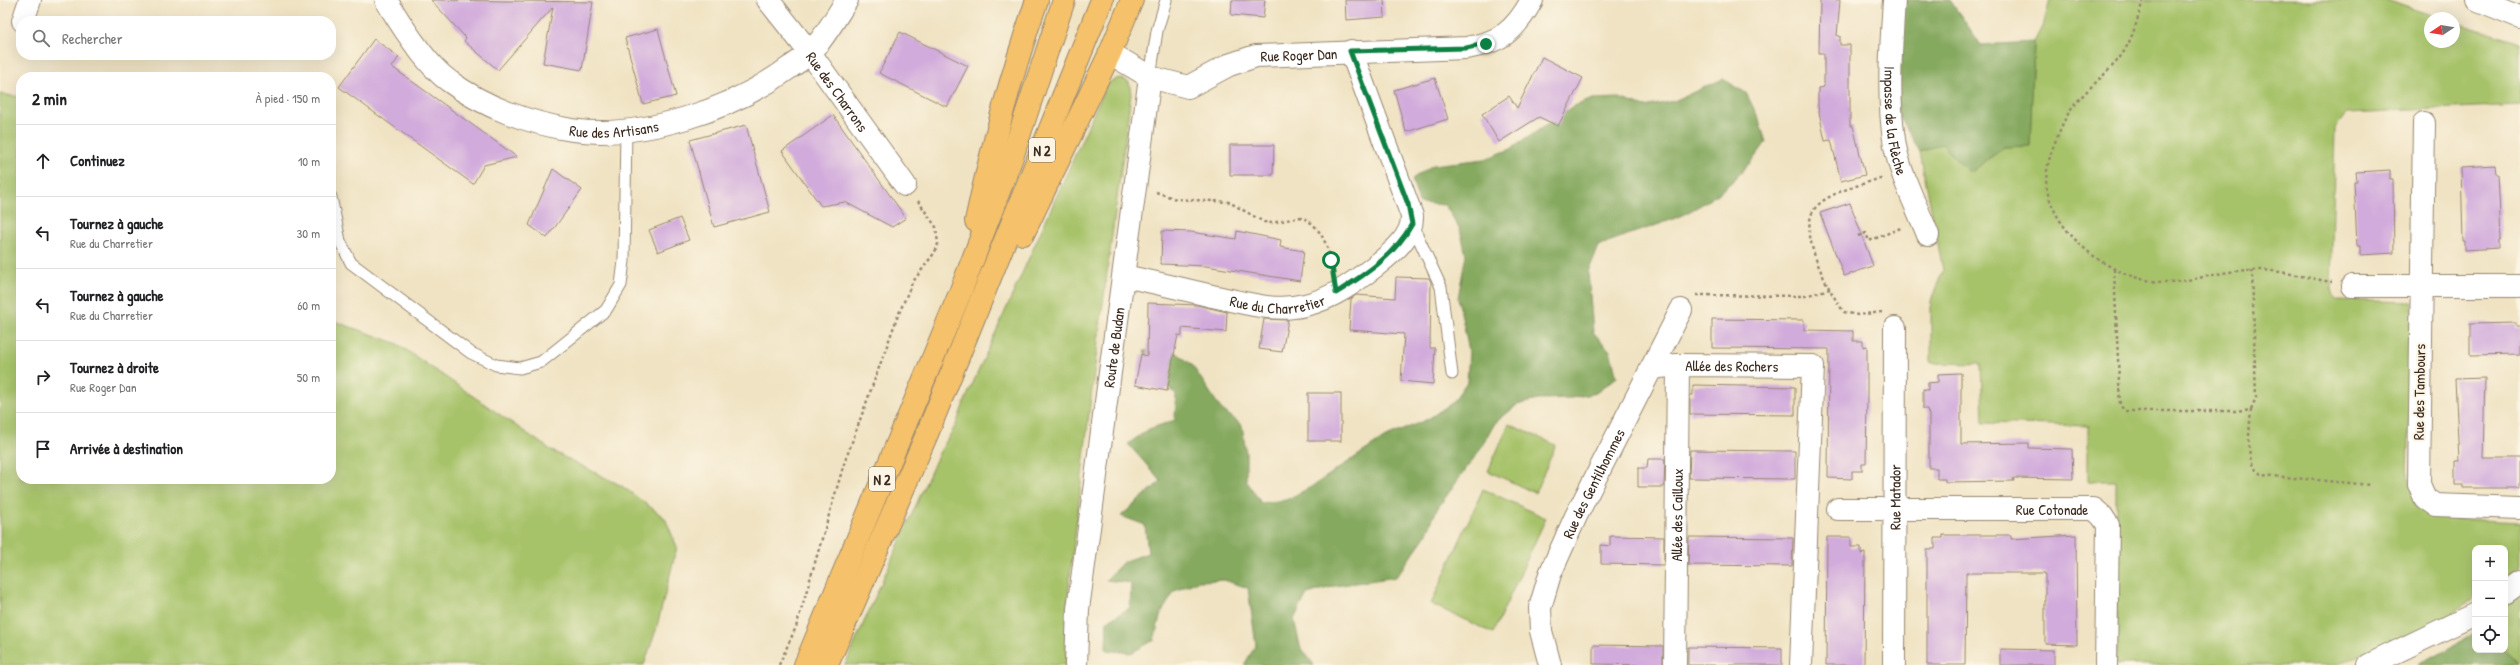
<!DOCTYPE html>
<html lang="fr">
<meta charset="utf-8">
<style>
body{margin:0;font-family:"Patrick Hand",sans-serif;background:#f2f2f2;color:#202124}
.controls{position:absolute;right:12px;bottom:12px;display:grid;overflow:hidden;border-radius:8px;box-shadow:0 4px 16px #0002}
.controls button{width:36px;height:36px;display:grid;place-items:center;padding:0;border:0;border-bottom:1px solid #e0e0e0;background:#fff;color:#202124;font:20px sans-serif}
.compass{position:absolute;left:2424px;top:12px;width:36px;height:36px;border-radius:50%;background:#fff;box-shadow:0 4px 16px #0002;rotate:258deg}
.stop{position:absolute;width:12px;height:12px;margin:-9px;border:3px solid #0b8043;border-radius:50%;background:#fff}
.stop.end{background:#0b8043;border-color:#fff;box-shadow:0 1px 4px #0008}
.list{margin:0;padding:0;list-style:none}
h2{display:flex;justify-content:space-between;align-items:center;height:52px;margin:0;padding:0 16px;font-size:17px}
h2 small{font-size:13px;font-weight:400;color:#757577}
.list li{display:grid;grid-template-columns:26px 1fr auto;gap:12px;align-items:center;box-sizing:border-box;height:72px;padding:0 16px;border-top:1px solid #e0e0e0}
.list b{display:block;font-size:15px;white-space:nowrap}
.list p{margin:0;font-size:13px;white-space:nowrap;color:#757577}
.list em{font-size:13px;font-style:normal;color:#757577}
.icon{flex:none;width:22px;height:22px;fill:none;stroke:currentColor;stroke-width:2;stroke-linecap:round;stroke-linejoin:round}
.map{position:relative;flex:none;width:2520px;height:665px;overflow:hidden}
.search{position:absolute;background:#fff;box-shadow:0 4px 16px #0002;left:16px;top:16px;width:320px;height:44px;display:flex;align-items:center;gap:10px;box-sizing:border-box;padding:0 14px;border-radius:16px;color:#757577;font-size:15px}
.panel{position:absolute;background:#fff;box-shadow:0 4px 16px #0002;left:16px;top:72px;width:320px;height:412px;border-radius:16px}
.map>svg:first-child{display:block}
.green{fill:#a7c36a;stroke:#717644}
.forest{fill:#85a95e;stroke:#606a3e}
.building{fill:#d1abdc}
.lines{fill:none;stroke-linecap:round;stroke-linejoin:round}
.service-casing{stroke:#968670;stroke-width:13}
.minor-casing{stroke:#968670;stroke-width:24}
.trunk-casing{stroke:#968670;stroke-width:24}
.path{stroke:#968670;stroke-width:2.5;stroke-dasharray:3 3;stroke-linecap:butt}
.service{stroke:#fff;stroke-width:11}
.minor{stroke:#fff;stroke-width:22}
.trunk{stroke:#f5c16b;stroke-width:22}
.route{stroke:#0b8043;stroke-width:5}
.labels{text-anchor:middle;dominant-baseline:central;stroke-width:4;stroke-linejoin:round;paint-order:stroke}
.shield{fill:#fcf5e5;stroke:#75675a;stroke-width:1}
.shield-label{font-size:14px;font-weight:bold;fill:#3b2a1e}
.street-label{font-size:15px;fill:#3b2a1e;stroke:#fcf5e5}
</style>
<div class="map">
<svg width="2520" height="665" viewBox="0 0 2520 665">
<rect width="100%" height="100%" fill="#fcf5e5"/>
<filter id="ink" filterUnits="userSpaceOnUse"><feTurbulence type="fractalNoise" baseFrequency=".025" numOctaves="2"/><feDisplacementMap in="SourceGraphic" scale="8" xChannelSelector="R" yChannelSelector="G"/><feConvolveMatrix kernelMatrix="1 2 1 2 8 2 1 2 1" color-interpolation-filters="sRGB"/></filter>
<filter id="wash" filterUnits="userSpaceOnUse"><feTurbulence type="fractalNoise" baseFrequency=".012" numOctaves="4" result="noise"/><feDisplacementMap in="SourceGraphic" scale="16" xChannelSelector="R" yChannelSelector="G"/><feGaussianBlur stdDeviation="0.9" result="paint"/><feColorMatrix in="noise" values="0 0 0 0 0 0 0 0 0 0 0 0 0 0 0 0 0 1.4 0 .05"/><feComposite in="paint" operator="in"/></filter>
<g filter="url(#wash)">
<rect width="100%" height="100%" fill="#f0e3c3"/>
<g class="green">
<path d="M2050 0H2386L2442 18H2430V42H2454V22L2520 43V105L2347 113 2335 128 2331 289 2333 296 2338 300 2413 302 2408 476C2412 496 2421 513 2442 518L2520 522V568L2505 578V548H2475V599L2450 616 2337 665H2116V481H2088V426L1983 423 1981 364 1931 363V301L1943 270 1920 152 1942 143 1970 173 2004 147 2030 145 2034 42 2044 23Z"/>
<path d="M1120 78 1129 82 1131 94C1114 224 1095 354 1081 484 1075 544 1063 605 1067 665H845L939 453 956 425 964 403 1105 88 1111 81Z"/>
<path d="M0 94 21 97V479H331V320L396 343 554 452 622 486 665 518 677 547 656 630 644 665H0Z"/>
<path d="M1509 424 1556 445 1535 493 1488 471Z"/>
<path d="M1483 489 1546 518 1493 633 1431 604Z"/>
<path d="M2520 592V664L2505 650V607Z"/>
</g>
<g class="forest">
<path d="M1901 0H1950L1981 45 2034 42 2030 146 2004 147 1970 173 1942 144 1920 152 1897 111Z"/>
<path d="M1723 79 1746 93 1758 117 1766 142C1743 176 1712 203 1673 219 1648 229 1623 235 1599 246L1588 272 1593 332 1610 351 1617 377 1596 393 1571 398 1542 399 1517 405 1495 423 1479 451 1437 509 1426 535 1396 577 1335 586 1307 594 1294 619 1300 646 1314 665H1244L1256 645 1248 588 1224 580 1198 581 1175 591 1161 613 1154 640 1131 653 1106 650 1107 621 1130 608 1131 583 1106 580 1123 562 1148 553 1145 525 1121 516 1161 481 1128 444 1149 429 1175 420 1176 394 1158 377 1144 351 1172 349 1192 365 1221 409 1242 425 1246 453V480L1261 503 1286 500 1311 487 1384 438 1428 419 1452 403 1467 382 1469 351 1458 298 1466 255 1460 229 1445 205 1419 203 1412 179 1433 165 1485 159 1511 149 1574 106 1593 99 1619 98 1645 107 1674 101Z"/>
<path d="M2475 633V650H2505L2520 665H2418Z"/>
</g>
<g id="blocks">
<g class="building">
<path d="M431 0 593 2 582 70 543 63 553 7 498 70 464 41 466 38Z"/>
<path d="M1232 0H1265L1263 18 1231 15Z"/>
<path d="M1345 0H1384L1385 17 1346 20Z"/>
<path d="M1820 0H1840L1837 36H1840V45H1850V126H1853L1865 175 1841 181 1831 140 1825 141 1818 107V88L1824 87V53H1819Z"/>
<path d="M658 29 676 96 643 104 625 38Z"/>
<path d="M900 32 968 66 947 107 879 73Z"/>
<path d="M374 39 399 57 392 67 517 157 484 165 473 184 339 87Z"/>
<path d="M1542 57 1583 78 1558 126 1539 117 1499 142 1482 114 1509 96 1517 108Z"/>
<path d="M1435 78 1448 119 1406 132 1394 90Z"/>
<path d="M833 115 906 218 892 227 845 202 821 206 782 151Z"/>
<path d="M746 125 770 212 714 227 690 140Z"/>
<path d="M1230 145H1274L1273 175H1230Z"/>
<path d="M2495 165 2496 174H2498L2501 239 2499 240V248L2465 250V241H2463L2461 167Z"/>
<path d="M553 169 582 190 547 238 529 225Z"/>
<path d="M2390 170V179H2393L2394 253 2360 255V246H2357L2354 181H2357L2356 172Z"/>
<path d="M1850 203 1873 266 1844 276 1820 213Z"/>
<path d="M680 218 689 240 658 252 649 230Z"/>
<path d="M1162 231 1191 232 1236 239 1237 231 1281 240 1280 247 1304 251 1300 281 1206 266 1161 264Z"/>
<path d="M1396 277 1429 278 1431 282 1430 348H1435L1433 384 1401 381 1404 334 1349 330 1351 299 1356 295 1395 298Z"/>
<path d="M1148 303 1197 305 1227 312 1226 332 1182 328V336L1178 335 1167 391 1135 385 1141 354 1147 356Z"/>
<path d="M1264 319 1288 320 1282 352 1259 349Z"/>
<path d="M1712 319 1804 320V330L1853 331V341H1863V347L1867 346V396L1866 464H1862V471H1852V479L1828 478 1829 349 1712 348Z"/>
<path d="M2516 323V327H2520V354L2470 355V324Z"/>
<path d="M1961 373V444L2029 443V448L2072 449 2073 479 2013 478 2014 481 1945 482V479H1937V468H1929V415L1927 409H1923V389L1928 390V383L1938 382V374Z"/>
<path d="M2485 378 2483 458H2520V488H2463V485H2455V461H2459L2455 379Z"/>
<path d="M1693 385 1795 387V415L1690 414V395H1693Z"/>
<rect x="1308" y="393" width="33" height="48"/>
<path d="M1690 450 1795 451V479L1689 478Z"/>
<path d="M1648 459H1665L1664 487H1638V468H1647Z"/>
<path d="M1943 535H2011V539L2076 535 2077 645 2045 644V573H1966L1965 665H1927V549H1935V538H1943Z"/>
<path d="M1610 536 1664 537V565L1601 564V545L1610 546Z"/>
<path d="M1689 537 1793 538 1792 566 1688 565Z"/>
<path d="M1827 537H1851V547H1861V554L1865 553 1864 665H1826Z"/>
<path d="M1593 645 1663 646V665L1593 664Z"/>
<path d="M1688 647 1782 648V665H1688Z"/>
<path d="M2000 649 2054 650V665H2000Z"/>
</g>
</g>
</g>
<g filter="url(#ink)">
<use href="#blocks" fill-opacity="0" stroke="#968670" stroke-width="1"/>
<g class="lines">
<g class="service-casing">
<g id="service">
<path d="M1150 77 1157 31 1166 0"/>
<path d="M331 197 340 241 351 263 471 353 496 365 520 368 541 362 606 310 621 285 624 261 626 129"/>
<path d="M1412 224 1441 287 1452 374"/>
</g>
</g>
<g class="minor-casing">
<g id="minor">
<path id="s1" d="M386 0C401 25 426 65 449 81 484 107 529 123 572 130 642 140 733 109 789 68 796 63 805 58 811 52 825 37 836 17 847 0"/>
<path id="s2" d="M768 0 810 53 905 185"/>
<path id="s3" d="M1894 0C1891 48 1887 99 1895 146 1901 177 1917 207 1928 235"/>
<path d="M2478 0 2520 17"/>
<path d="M23 21 30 0"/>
<path id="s4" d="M1110 53 1150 77 1188 87 1229 65 1256 56 1466 48C1501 42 1515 31 1532 0"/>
<path d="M2424 123 2419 484 2425 498 2435 505 2520 508"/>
<path id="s5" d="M1124 276C1153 282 1183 289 1212 296 1243 302 1273 313 1305 305 1333 299 1356 281 1378 264 1393 252 1413 236 1412 216L1351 51"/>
<path d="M2352 286H2520"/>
<path id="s6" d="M1651 368 1678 365 1813 366 1801 665"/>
<path id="s7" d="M1838 509H2094L2102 516 2108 525 2106 665"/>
<path d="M2505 593 2520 582"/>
<path id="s8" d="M1076 665 1078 609 1150 77"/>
<path id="s9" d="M1550 665 1541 631 1540 608 1550 574 1576 516 1681 310"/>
<path id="s10" d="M1675 665 1678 365"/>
<path id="s11" d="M1894 665 1895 328"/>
<path d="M2369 665 2475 614"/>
</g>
</g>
<g class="trunk-casing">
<g id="trunk">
<path d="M976 221C992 146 1012 72 1037 0"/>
<path d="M1023 234 1110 53 1132 0"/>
<path d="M805 665 960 293 1012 157 1064 0"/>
<path d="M827 665 927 434 1102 0"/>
</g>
</g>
<g class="path">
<path d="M2143 0C2137 21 2132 43 2117 61 2096 85 2073 98 2060 130 2052 149 2042 174 2048 194 2060 238 2109 275 2152 281 2185 286 2218 270 2251 270 2278 269 2306 278 2332 282"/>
<path d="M1156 192 1176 199 1229 202 1264 222 1272 223 1301 217C1323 226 1329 250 1333 271"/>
<path d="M1858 236 1866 233 1869 241 1903 227"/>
<path d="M2114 269 2120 405 2125 411H2236L2251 409 2256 398 2252 270"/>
<path d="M1696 295 1805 296 1830 289"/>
<path d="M1882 312 1858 315 1844 312C1829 292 1793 227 1818 205 1834 190 1863 185 1883 177"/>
<path d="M2251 409C2250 426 2246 450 2253 466 2255 470 2260 473 2262 475L2371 485"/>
<path d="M779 665 796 627 844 464 897 318 912 283 935 252 938 244 936 227 918 201"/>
</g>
<use href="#service" class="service"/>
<use href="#minor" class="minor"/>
<use href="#trunk" class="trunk"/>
</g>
</g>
<g class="lines" filter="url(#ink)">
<path class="route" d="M1331 260 1336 293C1366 274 1395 255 1412 224L1408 204 1350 51 1466 48 1486 44"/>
</g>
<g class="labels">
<g class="shield">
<rect x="1029" y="138" width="26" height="24" rx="3"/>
<rect x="869" y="467" width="26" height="24" rx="3"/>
</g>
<g class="shield-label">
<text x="1042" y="150">N 2</text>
<text x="882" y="479">N 2</text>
</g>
<g class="street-label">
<text stroke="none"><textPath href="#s4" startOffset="204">Rue Roger Dan</textPath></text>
<text stroke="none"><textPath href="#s2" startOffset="115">Rue des Charrons</textPath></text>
<text stroke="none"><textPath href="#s3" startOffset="121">Impasse de la Flèche</textPath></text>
<text stroke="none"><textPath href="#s1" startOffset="279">Rue des Artisans</textPath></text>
<text stroke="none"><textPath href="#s5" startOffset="157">Rue du Charretier</textPath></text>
<text stroke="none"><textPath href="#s8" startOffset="320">Route de Budan</textPath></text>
<text stroke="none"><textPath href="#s6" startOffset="81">Allée des Rochers</textPath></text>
<text transform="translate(2419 392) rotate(-89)">Rue des Tambours</text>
<text stroke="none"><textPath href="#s9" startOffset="194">Rue des Gentilhommes</textPath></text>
<text stroke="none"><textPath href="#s11" startOffset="168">Rue Matador</textPath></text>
<text stroke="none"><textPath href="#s7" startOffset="214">Rue Cotonade</textPath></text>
<text stroke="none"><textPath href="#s10" startOffset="150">Allée des Cailloux</textPath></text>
</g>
</g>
</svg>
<div class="controls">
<button>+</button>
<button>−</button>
<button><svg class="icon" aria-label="locate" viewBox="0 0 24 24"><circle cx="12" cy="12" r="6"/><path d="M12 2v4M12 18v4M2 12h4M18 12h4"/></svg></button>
</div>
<svg class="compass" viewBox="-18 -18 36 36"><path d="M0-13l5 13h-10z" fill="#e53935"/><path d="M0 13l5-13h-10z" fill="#757577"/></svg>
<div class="stop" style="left:1331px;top:260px"></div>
<div class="stop end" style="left:1486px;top:44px"></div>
<div class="search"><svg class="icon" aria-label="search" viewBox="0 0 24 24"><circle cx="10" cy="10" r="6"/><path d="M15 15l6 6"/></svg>Rechercher</div>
<section class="panel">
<h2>2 min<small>À pied · 150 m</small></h2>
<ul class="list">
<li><svg class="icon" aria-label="ahead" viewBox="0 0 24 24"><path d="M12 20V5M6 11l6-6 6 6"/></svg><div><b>Continuez</b></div><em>10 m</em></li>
<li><svg class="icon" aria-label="left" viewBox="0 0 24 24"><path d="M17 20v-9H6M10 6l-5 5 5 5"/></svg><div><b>Tournez à gauche</b><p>Rue du Charretier</p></div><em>30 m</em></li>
<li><svg class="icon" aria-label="left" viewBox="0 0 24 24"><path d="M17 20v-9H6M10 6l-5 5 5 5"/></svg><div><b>Tournez à gauche</b><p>Rue du Charretier</p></div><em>60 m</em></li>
<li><svg class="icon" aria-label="right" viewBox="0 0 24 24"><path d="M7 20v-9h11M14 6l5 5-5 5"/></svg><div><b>Tournez à droite</b><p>Rue Roger Dan</p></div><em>50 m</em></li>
<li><svg class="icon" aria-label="arrive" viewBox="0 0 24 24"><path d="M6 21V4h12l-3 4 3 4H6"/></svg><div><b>Arrivée à destination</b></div></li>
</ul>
</section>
</div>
